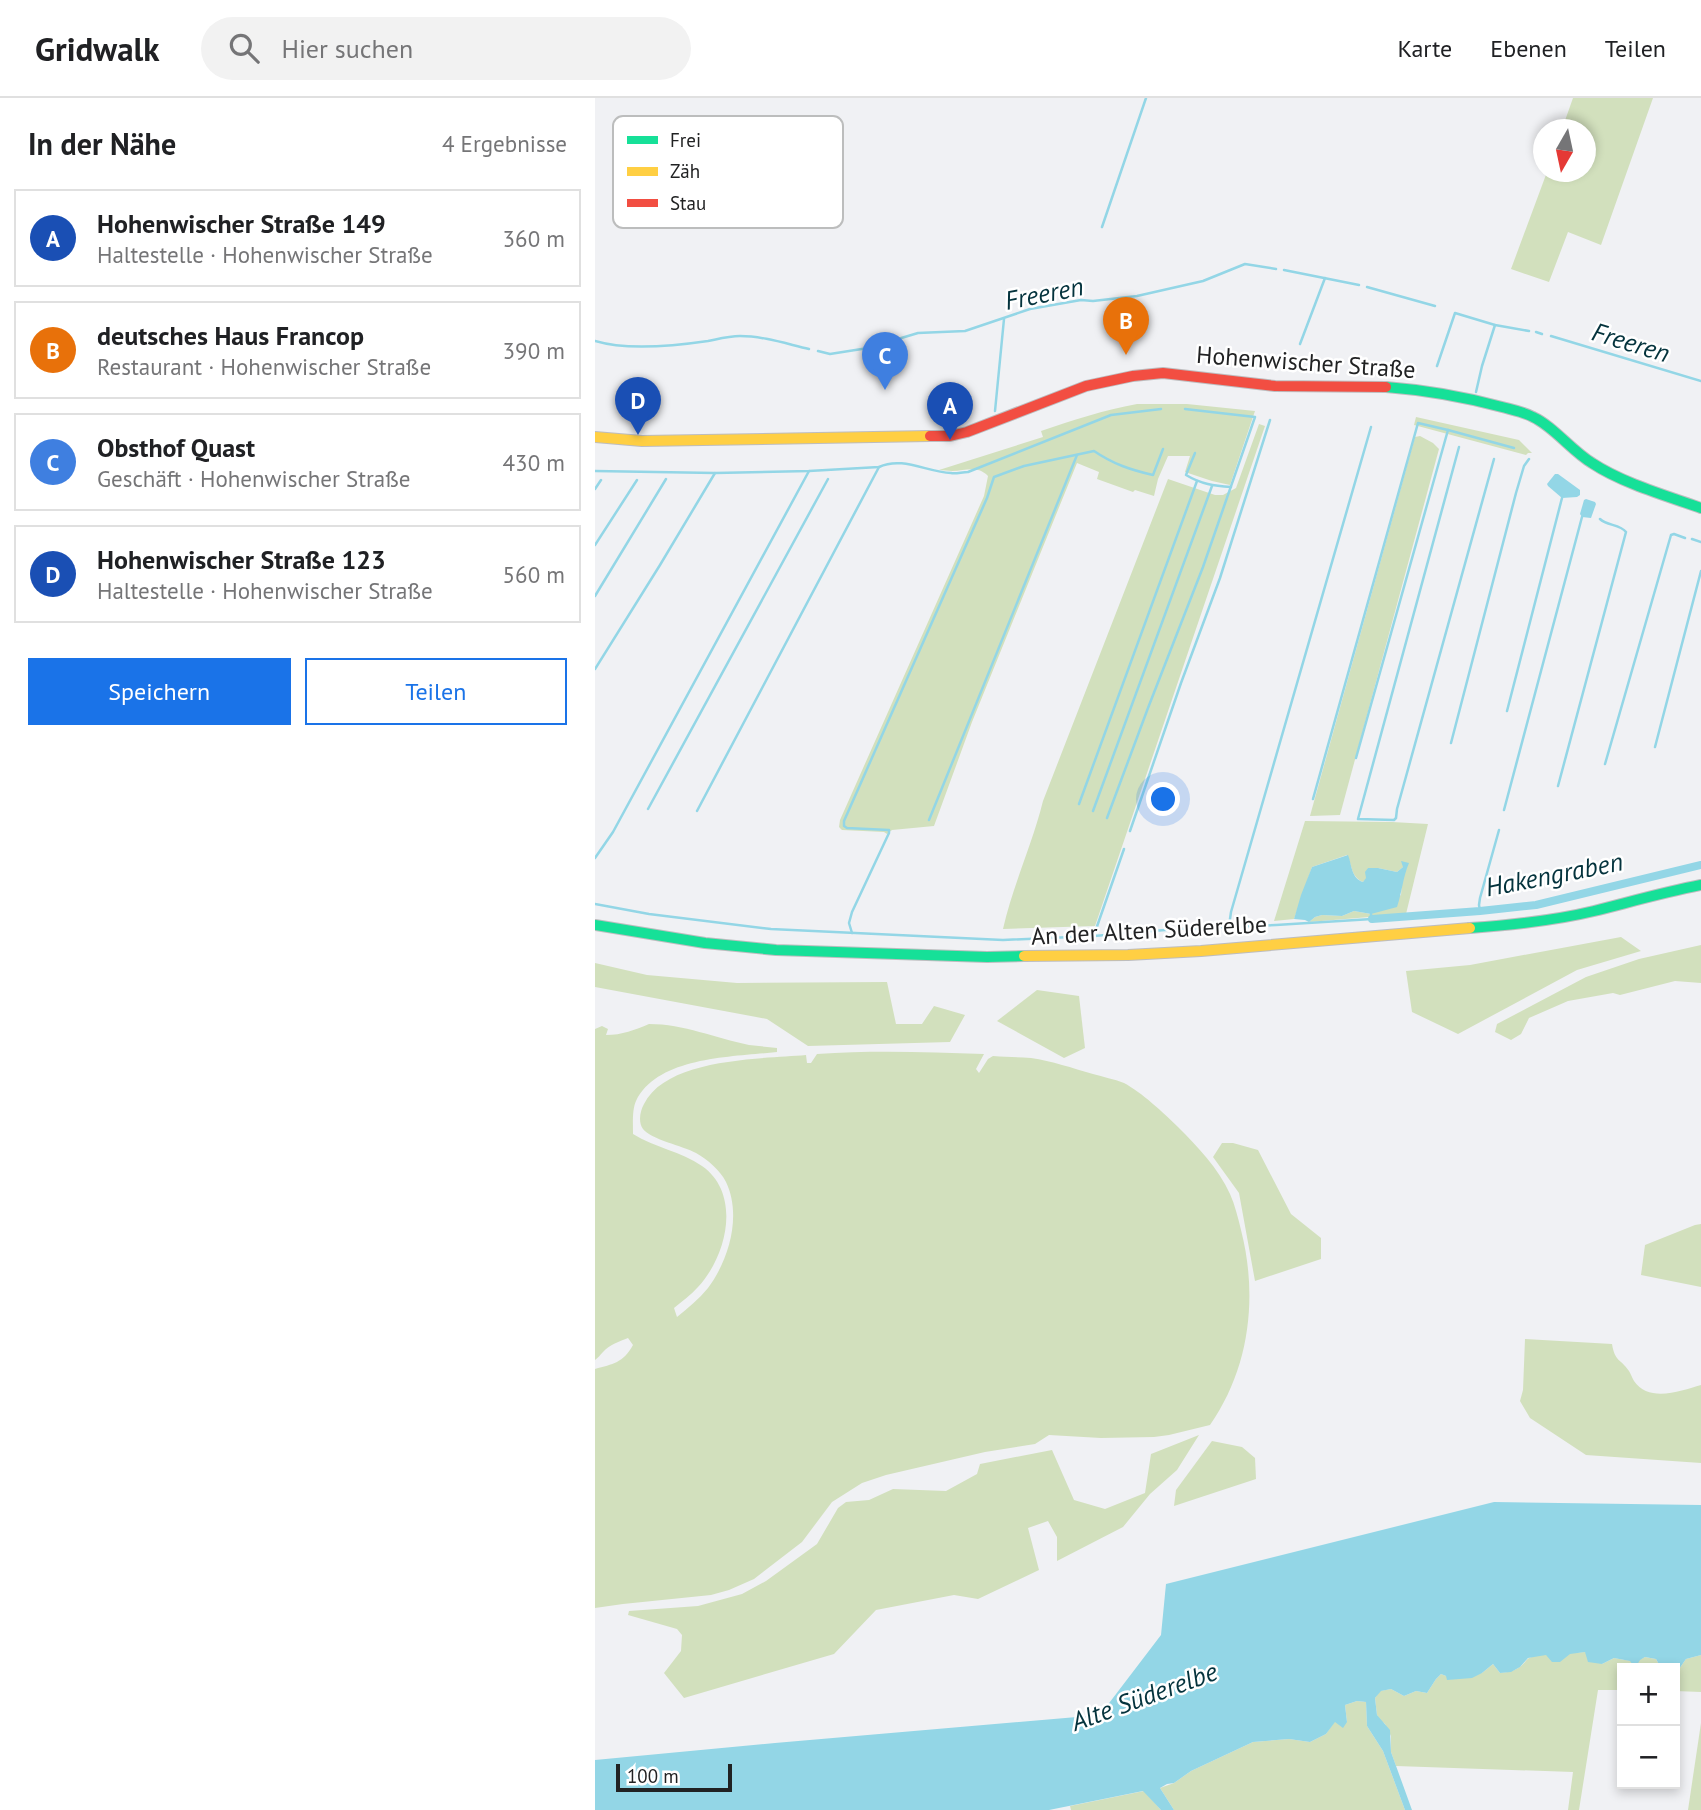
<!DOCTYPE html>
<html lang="de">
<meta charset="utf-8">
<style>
body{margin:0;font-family:"PT Sans",sans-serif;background:#f2f2f2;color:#202124}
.controls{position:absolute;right:21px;bottom:21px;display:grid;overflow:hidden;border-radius:0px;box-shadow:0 4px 10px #0003}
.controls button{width:63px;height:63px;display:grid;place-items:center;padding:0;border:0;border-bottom:2px solid #e0e0e0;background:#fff;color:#202124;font:35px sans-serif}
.compass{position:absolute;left:938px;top:21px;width:63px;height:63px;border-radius:50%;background:#fff;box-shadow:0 4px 10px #0003;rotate:189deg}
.scale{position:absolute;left:21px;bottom:18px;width:116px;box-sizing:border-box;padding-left:7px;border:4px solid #212223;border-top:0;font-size:19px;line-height:24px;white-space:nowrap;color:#212223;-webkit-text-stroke:5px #fff;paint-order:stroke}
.you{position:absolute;left:569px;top:702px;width:24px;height:24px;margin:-18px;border:5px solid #fff;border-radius:50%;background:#1a73e8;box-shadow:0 0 0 10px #1a73e833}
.badge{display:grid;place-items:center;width:46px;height:46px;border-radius:50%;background:#1a73e8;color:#fff;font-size:23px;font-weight:700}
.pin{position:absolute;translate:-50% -58px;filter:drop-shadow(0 2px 4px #0008)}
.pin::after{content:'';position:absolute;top:37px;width:24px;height:21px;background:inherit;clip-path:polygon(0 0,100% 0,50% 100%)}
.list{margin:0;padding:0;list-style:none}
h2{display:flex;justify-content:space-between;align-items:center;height:91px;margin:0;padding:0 28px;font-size:30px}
h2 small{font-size:23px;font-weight:400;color:#757577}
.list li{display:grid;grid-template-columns:46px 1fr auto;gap:21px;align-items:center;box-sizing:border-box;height:98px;margin:0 14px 14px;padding:0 14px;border:2px solid #e0e0e0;border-radius:0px}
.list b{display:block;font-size:26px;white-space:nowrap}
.list p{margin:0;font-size:23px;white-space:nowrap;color:#757577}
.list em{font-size:23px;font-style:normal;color:#757577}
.actions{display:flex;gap:14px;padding:21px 28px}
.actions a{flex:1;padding:16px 0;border:2px solid #1a73e8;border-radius:0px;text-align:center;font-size:24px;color:#1a73e8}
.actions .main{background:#1a73e8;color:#fff}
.icon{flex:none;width:38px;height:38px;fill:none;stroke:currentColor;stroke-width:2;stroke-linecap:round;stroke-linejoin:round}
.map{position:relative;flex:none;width:1106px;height:1712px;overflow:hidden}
header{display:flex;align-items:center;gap:42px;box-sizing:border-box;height:98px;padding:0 35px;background:#fff;border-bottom:2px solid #e0e0e0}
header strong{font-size:33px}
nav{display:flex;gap:38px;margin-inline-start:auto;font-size:24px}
.search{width:490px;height:63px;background:#f2f2f2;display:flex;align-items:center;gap:18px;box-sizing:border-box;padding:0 24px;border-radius:38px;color:#757577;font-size:26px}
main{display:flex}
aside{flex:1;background:#fff}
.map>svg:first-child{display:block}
.green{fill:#d2e0bd}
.water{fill:#93d6e6}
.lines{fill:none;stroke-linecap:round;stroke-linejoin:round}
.stream{stroke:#93d6e6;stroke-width:2.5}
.canal{stroke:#93d6e6;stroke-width:8}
.fast-casing{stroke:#bdbdbf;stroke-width:12}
.slow-casing{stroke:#bdbdbf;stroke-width:12}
.jam-casing{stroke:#bdbdbf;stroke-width:12}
.fast{stroke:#16e098;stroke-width:10}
.slow{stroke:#ffcf43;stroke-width:10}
.jam{stroke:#f24e42;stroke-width:10}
.labels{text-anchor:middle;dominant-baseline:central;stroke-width:5;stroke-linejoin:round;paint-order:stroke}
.street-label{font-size:24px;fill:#212223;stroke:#fff}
.water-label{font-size:26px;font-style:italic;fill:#04333d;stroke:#fff}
.key{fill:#fff;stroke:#bcbdbd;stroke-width:2}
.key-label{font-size:19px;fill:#212223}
</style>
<header>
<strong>Gridwalk</strong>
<div class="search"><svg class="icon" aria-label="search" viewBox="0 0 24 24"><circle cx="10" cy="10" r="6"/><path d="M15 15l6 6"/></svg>Hier suchen</div>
<nav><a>Karte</a><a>Ebenen</a><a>Teilen</a></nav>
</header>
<main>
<aside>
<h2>In der Nähe<small>4 Ergebnisse</small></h2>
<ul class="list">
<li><span class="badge" style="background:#1a4fb4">A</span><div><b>Hohenwischer Straße 149</b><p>Haltestelle · Hohenwischer Straße</p></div><em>360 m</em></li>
<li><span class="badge" style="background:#e8710a">B</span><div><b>deutsches Haus Francop</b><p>Restaurant · Hohenwischer Straße</p></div><em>390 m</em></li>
<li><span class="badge" style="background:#3f7fe0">C</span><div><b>Obsthof Quast</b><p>Geschäft · Hohenwischer Straße</p></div><em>430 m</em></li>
<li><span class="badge" style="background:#1a4fb4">D</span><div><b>Hohenwischer Straße 123</b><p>Haltestelle · Hohenwischer Straße</p></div><em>560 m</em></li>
</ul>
<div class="actions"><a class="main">Speichern</a><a>Teilen</a></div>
</aside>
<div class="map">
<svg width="1106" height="1712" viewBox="0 0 1106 1712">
<rect width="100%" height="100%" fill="#f0f1f4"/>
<g class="green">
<path d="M978 0H1058L1006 147 973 134 954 184 916 171 952 74H990V32L967 31Z"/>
<path d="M542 306H592L660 313 635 387 617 383 590 374 595 358H573L563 381 559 398 540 392 538 394 502 381 504 374 482 365 377 624 339 728 297 732 292 736 289 734 247 732 244 729 245 722 389 398 393 378C382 367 371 373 357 373 353 373 348 372 344 372L448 339 446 333C478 322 509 312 542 306Z"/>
<path d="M821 319 924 342 937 355H933L931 357 819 327Z"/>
<path d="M664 326 670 328 500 828 408 831C418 787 437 747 448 703L573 381 620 397H628L641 390Z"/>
<path d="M825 338 838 345 844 351 745 717 715 718 820 339Z"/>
<path d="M710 723 797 724 833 726 811 816 714 824 720 819 727 817 747 818 759 813 776 816 806 797 808 769 802 774 783 770H773L771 781 768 784C756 779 757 767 752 757L717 769 699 821 679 823Z"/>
<path d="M1026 839 1046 853 982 872 863 936 817 914 811 873 875 867Z"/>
<path d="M1106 847V885L1080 883 1025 897 1018 895 973 903 934 920 926 936 916 942 900 934 902 926 991 879 1044 861Z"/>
<path d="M0 865 52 877 142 885 292 884 301 926H327L339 908 370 917 355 944 213 948 172 921 0 889Z"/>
<path d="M442 892 484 898 490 950 469 960 402 923Z"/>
<path d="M54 926C89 926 120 940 154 947 163 948 173 949 182 950V954C139 959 63 958 41 1003 37 1012 38 1025 38 1036 60 1050 86 1053 107 1068 147 1096 132 1158 103 1189 96 1197 87 1203 79 1210L82 1219C93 1210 104 1201 113 1190 134 1162 147 1117 131 1084 125 1072 113 1062 101 1055 88 1048 55 1041 48 1031 43 1024 45 1013 49 1006 72 960 165 961 211 957L212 965H216L222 956C278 952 333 954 389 956L381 971 384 975 393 961 398 958C411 959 423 959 436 960 457 963 477 970 498 976 508 979 519 981 529 985 546 994 569 1015 583 1029 602 1048 624 1071 635 1096 640 1107 643 1120 646 1132 663 1198 655 1270 615 1327L574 1337 559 1339 506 1340 454 1337 440 1346 390 1354 291 1377 267 1385 237 1404 207 1444 159 1481 134 1492 116 1497 28 1506 0 1510V1271C18 1266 28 1265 38 1247L33 1240C25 1243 14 1247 8 1254 5 1257 3 1260 0 1262V931L7 928 13 931 11 937C27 937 40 932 54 926Z"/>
<path d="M627 1045H638L663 1052 696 1116 726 1140V1161L660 1183 644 1095 618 1059Z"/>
<path d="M1106 1126V1189L1046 1177 1050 1147 1100 1127Z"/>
<path d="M930 1241 1017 1246C1020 1264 1025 1260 1034 1273 1036 1276 1037 1280 1039 1283 1054 1305 1086 1293 1106 1287V1365L991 1357 935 1320 925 1303 928 1292Z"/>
<path d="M604 1337 582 1372 555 1396 528 1429 462 1463V1439L453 1423 433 1430 444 1472 383 1501 359 1497 281 1512 239 1556 89 1600 69 1575 86 1553 87 1537 82 1531 33 1517 34 1513 103 1508 147 1496 171 1483 222 1446 243 1410 251 1404 274 1402 298 1391 351 1393 382 1376 385 1366 457 1352 479 1402 510 1411 550 1395 556 1356Z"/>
<path d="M617 1343 647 1349 660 1360 661 1381 579 1408 581 1392Z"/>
<path d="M990 1554 1007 1566 1019 1560C1030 1562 1040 1565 1050 1559L1061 1561 1066 1570H1027V1592H1003L984 1712H973L978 1674 801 1668 796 1654V1638L790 1626 785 1622 782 1617 780 1600 785 1593 796 1591 809 1598 821 1593 832 1595 841 1581 846 1576 851 1578 887 1575 898 1566 905 1575C913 1574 920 1573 926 1568 929 1566 931 1562 934 1560 947 1554 975 1556 990 1554Z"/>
<path d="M1106 1557V1594L1080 1593V1572L1084 1571 1091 1561Z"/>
<path d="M762 1603 771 1604 772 1628 788 1653 810 1712H579L565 1690 579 1685 596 1673 658 1644 694 1641 715 1644 731 1636 740 1623 752 1624 750 1607Z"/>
<path d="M1106 1625V1712H1093Z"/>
<path d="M549 1693 566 1712H476L475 1708Z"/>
</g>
<g class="water">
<path d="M960 376H963L985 392V397L982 399 967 400 953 388 952 386Z"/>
<path d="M991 401 1000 404 1001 406 996 420 987 419 985 416 989 402Z"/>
<path d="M753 757C757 767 756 780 768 784L771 780 770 774 773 770H783L802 774 808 769 806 763 814 765C808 779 807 794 802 809L776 816 759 813 747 818 727 817 720 819 714 824 710 822 699 821 706 797 717 769Z"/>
<path d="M899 1404 1106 1407V1557L1091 1561 1084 1571 1080 1572V1570H1066L1061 1561 1050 1559 1045 1562 1040 1570 1035 1563 1019 1560 1007 1566 993 1564 990 1554 975 1556 965 1564H957L951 1557 933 1560 925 1569 916 1574 905 1575 898 1566 887 1575 877 1580 852 1582 851 1578 846 1576 841 1581 832 1595 821 1593 809 1598 796 1591 786 1593 780 1600 782 1617 795 1632 796 1654 817 1712H810L788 1653 772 1628 771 1604 762 1603 750 1607 752 1624 748 1630 740 1624 731 1636 715 1644 694 1641 658 1644 596 1673 579 1685 572 1686 565 1690 579 1712H566L548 1693 454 1712H0V1662L180 1645 505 1617 566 1537 571 1486Z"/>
</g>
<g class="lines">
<g class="stream">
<path d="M507 129 551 0"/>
<path d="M689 172 764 187"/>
<path d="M772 189 840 208"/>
<path d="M941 234 947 236"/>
<path d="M956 238 1106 283"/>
<path d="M0 243C33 253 79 248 113 243 123 241 134 238 145 238 168 238 192 246 214 251"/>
<path d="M705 246 730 180"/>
<path d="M223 253 235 256 273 250 323 235 370 233 435 211 486 202 498 203 542 198 608 183 650 166 681 171"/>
<path d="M842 268 860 215 900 227 934 233"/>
<path d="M881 294 887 268 900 227"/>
<path d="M400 313 409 221"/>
<path d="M853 332 919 350"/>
<path d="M864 349 763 721 799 722 801 720 802 711 899 361"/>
<path d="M600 355 591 377C606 386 619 388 636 389"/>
<path d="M0 373 120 375 214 373 284 369C307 358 332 374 356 375 361 376 367 374 373 374L516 317 566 311"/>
<path d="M0 391 6 382"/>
<path d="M1097 441 1106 444"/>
<path d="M0 447 42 382"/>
<path d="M0 498 71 381"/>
<path d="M0 571 65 467 120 375"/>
<path d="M912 613 967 400"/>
<path d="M856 645 921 395 929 368 934 361"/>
<path d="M1060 649 1106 473"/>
<path d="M1010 666 1076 437 1079 436 1090 440"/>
<path d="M963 688 1031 434C1025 426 1012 428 1005 421"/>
<path d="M718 701 823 325 853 332 761 660"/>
<path d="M484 706 602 383"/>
<path d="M53 711 233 381"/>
<path d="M909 712 987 419"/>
<path d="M102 713 284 369"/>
<path d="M498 713 617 388"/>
<path d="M512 720 553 610 608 469 660 319 590 311"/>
<path d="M334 722 482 357"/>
<path d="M535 733 586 585 625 480 675 322"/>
<path d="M0 760 18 734 214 373"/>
<path d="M0 806 54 816 176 831 408 842 499 838 582 831 681 827 777 821 776 816"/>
<path d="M885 813 884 807 885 800 904 732"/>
<path d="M634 828 636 814 776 329"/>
<path d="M257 835 254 825 257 814 294 735V732L252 730 249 728V723L392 400 399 379 429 368 499 353C518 366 536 372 558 377L568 351"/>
<path d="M499 837 529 751"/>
</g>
<path class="canal" d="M777 821 885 813 941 807 1106 767"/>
<g class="fast-casing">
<g id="fast">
<path d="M791 289C830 292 870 299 907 309 918 312 929 314 938 319 958 328 977 353 997 365 1027 385 1072 398 1106 410"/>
<path d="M0 827 110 845 181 852 392 859 429 858"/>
<path d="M875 830C917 827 958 823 999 813 1035 804 1070 794 1106 787"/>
</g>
</g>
<g class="slow-casing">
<g id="slow">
<path d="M0 339 47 343 335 338"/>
<path d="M429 858 533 857 606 853 875 830"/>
</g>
</g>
<g class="jam-casing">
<path id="jam" d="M335 338H355L372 334 491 288 538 278 568 275 680 288 791 289"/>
</g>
<use href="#fast" class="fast"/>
<use href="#slow" class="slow"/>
<use href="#jam" class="jam"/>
</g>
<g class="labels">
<g class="street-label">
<text transform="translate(711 264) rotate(4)">Hohenwischer Straße</text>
<text transform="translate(554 832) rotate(-3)">An der Alten Süderelbe</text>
</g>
<g class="water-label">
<text transform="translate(449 195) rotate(-11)">Freeren</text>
<text transform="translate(1036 244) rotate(17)">Freeren</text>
<text transform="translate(959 776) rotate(-11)">Hakengraben</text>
<text transform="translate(549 1598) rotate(-20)">Alte Süderelbe</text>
</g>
</g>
<rect x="18" y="18" width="230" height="112" rx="10" class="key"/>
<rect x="32" y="38" width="31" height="8" fill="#16e098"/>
<rect x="32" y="69" width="31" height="9" fill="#ffcf43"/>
<rect x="32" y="101" width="31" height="8" fill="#f24e42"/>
<g class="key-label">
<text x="75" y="49">Frei</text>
<text x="75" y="80">Zäh</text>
<text x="75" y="112">Stau</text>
</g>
</svg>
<div class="controls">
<button>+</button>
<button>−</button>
</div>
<svg class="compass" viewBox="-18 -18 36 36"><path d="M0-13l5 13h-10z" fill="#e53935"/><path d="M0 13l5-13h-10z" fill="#757577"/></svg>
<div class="scale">100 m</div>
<div class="you"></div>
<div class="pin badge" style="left:355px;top:342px;background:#1a4fb4">A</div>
<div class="pin badge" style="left:531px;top:257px;background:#e8710a">B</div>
<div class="pin badge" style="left:290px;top:292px;background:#3f7fe0">C</div>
<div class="pin badge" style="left:43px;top:337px;background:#1a4fb4">D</div>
</div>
</main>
